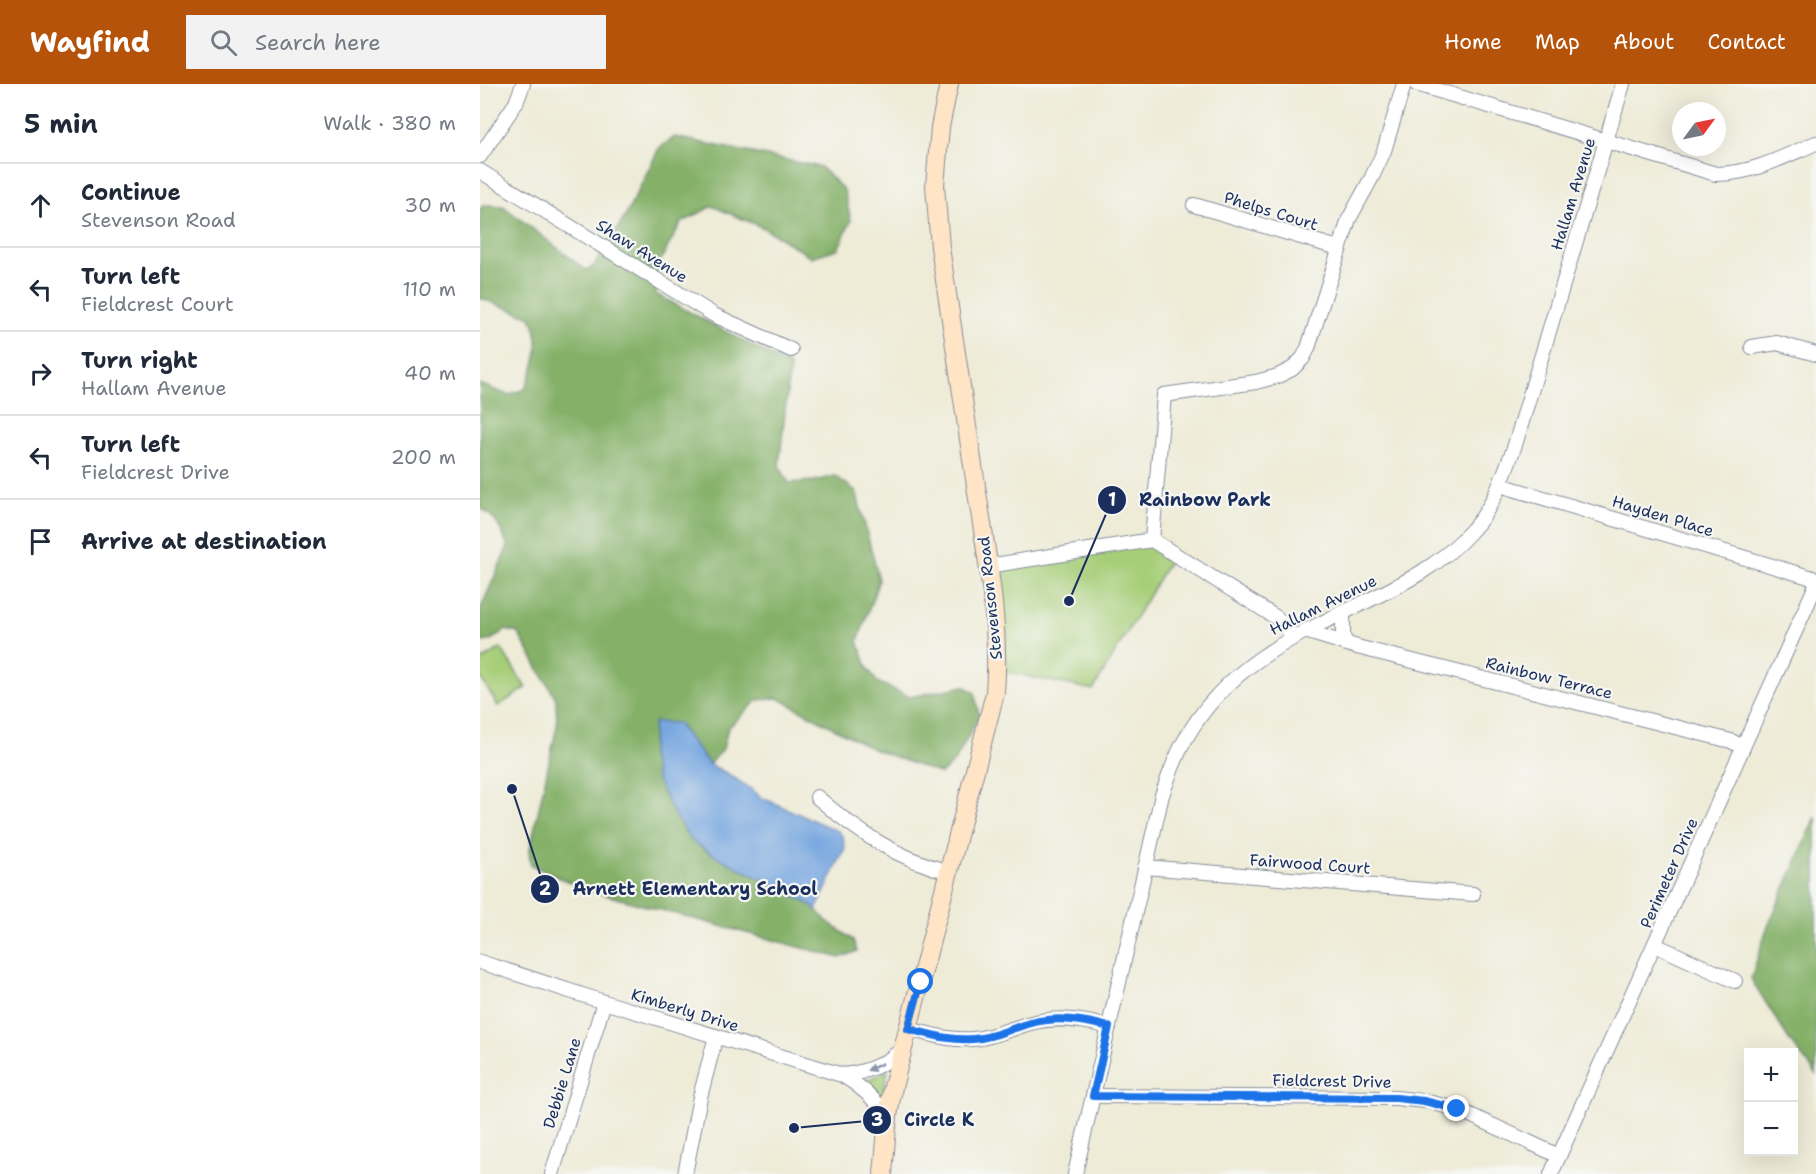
<!DOCTYPE html>
<meta charset="utf-8">
<style>
body{margin:0;font-family:"Shantell Sans",sans-serif;background:#f2f2f3;color:#1f2937}
.controls{position:absolute;right:18px;bottom:18px;display:grid;overflow:hidden;border-radius:0px;box-shadow:0 6px 24px #0002}
.controls button{width:54px;height:54px;display:grid;place-items:center;padding:0;border:0;border-bottom:2px solid #e0e1e3;background:#fff;color:#1f2937;font:30px sans-serif}
.compass{position:absolute;left:1192px;top:18px;width:54px;height:54px;border-radius:50%;background:#fff;box-shadow:0 6px 24px #0002;rotate:57deg}
.stop{position:absolute;width:18px;height:18px;margin:-14px;border:4px solid #1a73e8;border-radius:50%;background:#fff}
.stop.end{background:#1a73e8;border-color:#fff;box-shadow:0 2px 6px #0008}
.list{margin:0;padding:0;list-style:none}
h2{display:flex;justify-content:space-between;align-items:center;height:78px;margin:0;padding:0 24px;font-size:26px}
h2 small{font-size:20px;font-weight:400;color:#747a83}
.list li{display:grid;grid-template-columns:39px 1fr auto;gap:18px;align-items:center;box-sizing:border-box;height:84px;padding:0 24px;border-top:2px solid #e0e1e3}
.list b{display:block;font-size:22px;white-space:nowrap}
.list p{margin:0;font-size:20px;white-space:nowrap;color:#747a83}
.list em{font-size:20px;font-style:normal;color:#747a83}
.icon{flex:none;width:33px;height:33px;fill:none;stroke:currentColor;stroke-width:2;stroke-linecap:round;stroke-linejoin:round}
.map{position:relative;flex:none;width:1336px;height:1090px;overflow:hidden}
header{display:flex;align-items:center;gap:36px;box-sizing:border-box;height:84px;padding:0 30px;background:#b45309;color:#fff}
header strong{font-size:28px}
nav{display:flex;gap:33px;margin-inline-start:auto;font-size:21px}
.search{width:420px;height:54px;background:#f2f2f3;display:flex;align-items:center;gap:15px;box-sizing:border-box;padding:0 21px;border-radius:0px;color:#747a83;font-size:22px}
main{display:flex}
aside{flex:1;background:#fff}
.map>svg:first-child{display:block}
.green{fill:#a6cd77;stroke:#607e6a;stroke-width:1.5}
.forest{fill:#84b068;stroke:#507063;stroke-width:1.5}
.water{fill:#74a5df;stroke:#486a9e;stroke-width:1.5}
.lines{fill:none;stroke-linecap:round;stroke-linejoin:round}
.minor-casing{stroke:#848d9a;stroke-width:16}
.secondary-casing{stroke:#848d9a;stroke-width:20}
.minor{stroke:#fff;stroke-width:14}
.secondary{stroke:#ffe4c6;stroke-width:18}
.oneway{fill:#8d97ae}
.route{stroke:#1a73e8;stroke-width:8}
.labels{text-anchor:middle;dominant-baseline:central;stroke-width:4.5;stroke-linejoin:round;paint-order:stroke}
.street-label{font-size:16px;fill:#1b2f5e;stroke:#f6f6f2}
.leader{fill:none;stroke:#1b2f5e;stroke-width:2}
.callout-dot{fill:#1b2f5e;stroke:#f6f6f2;stroke-width:2}
.mark-label{font-size:18px;text-anchor:middle;font-weight:bold;fill:#fff}
.callout-label{font-size:18px;text-anchor:middle;font-weight:bold;fill:#1b2f5e;stroke:#f6f6f2;stroke-width:4.5;stroke-linejoin:round;paint-order:stroke}
</style>
<header>
<strong>Wayfind</strong>
<div class="search"><svg class="icon" aria-label="search" viewBox="0 0 24 24"><circle cx="10" cy="10" r="6"/><path d="M15 15l6 6"/></svg>Search here</div>
<nav><a>Home</a><a>Map</a><a>About</a><a>Contact</a></nav>
</header>
<main>
<aside>
<h2>5 min<small>Walk · 380 m</small></h2>
<ul class="list">
<li><svg class="icon" aria-label="ahead" viewBox="0 0 24 24"><path d="M12 20V5M6 11l6-6 6 6"/></svg><div><b>Continue</b><p>Stevenson Road</p></div><em>30 m</em></li>
<li><svg class="icon" aria-label="left" viewBox="0 0 24 24"><path d="M17 20v-9H6M10 6l-5 5 5 5"/></svg><div><b>Turn left</b><p>Fieldcrest Court</p></div><em>110 m</em></li>
<li><svg class="icon" aria-label="right" viewBox="0 0 24 24"><path d="M7 20v-9h11M14 6l5 5-5 5"/></svg><div><b>Turn right</b><p>Hallam Avenue</p></div><em>40 m</em></li>
<li><svg class="icon" aria-label="left" viewBox="0 0 24 24"><path d="M17 20v-9H6M10 6l-5 5 5 5"/></svg><div><b>Turn left</b><p>Fieldcrest Drive</p></div><em>200 m</em></li>
<li><svg class="icon" aria-label="arrive" viewBox="0 0 24 24"><path d="M6 21V4h12l-3 4 3 4H6"/></svg><div><b>Arrive at destination</b></div></li>
</ul>
</aside>
<div class="map">
<svg width="1336" height="1090" viewBox="0 0 1336 1090">
<rect width="100%" height="100%" fill="#f6f6f2"/>
<filter id="ink" filterUnits="userSpaceOnUse"><feTurbulence type="fractalNoise" baseFrequency=".0167" numOctaves="2"/><feDisplacementMap in="SourceGraphic" scale="12" xChannelSelector="R" yChannelSelector="G"/><feConvolveMatrix kernelMatrix="1 2 1 2 8 2 1 2 1" color-interpolation-filters="sRGB"/></filter>
<filter id="wash" filterUnits="userSpaceOnUse"><feTurbulence type="fractalNoise" baseFrequency=".008" numOctaves="4" result="noise"/><feDisplacementMap in="SourceGraphic" scale="24" xChannelSelector="R" yChannelSelector="G"/><feGaussianBlur stdDeviation="1.35" result="paint"/><feColorMatrix in="noise" values="0 0 0 0 0 0 0 0 0 0 0 0 0 0 0 0 0 1.4 0 .05"/><feComposite in="paint" operator="in"/></filter>
<g filter="url(#wash)">
<rect width="100%" height="100%" fill="#eeebd7"/>
<g class="green">
<path d="M672 456 694 469 613 606 517 586 508 482Z"/>
<path d="M21 564 46 604 18 622 0 593V577Z"/>
<path d="M407 987H408L402 1013 387 996Z"/>
</g>
<g class="forest">
<path d="M195 53 340 83 364 106 371 137 358 165 331 173 284 144 232 122 201 139 178 181 176 210 310 282 299 382 309 399 334 397 355 392 376 407 399 496 378 557 387 583 397 598 430 613 484 602 495 609 499 632 475 677 461 690 393 665 298 614 278 616 248 644 243 665 229 680 197 639 171 670 176 694 195 732 212 757 234 771 330 820 347 837 373 856 377 867 360 874 107 806 51 781 49 769 77 642 76 615 38 549 26 546 9 557 0 558V526L28 462C21 446 16 432 0 424V300L28 311 45 305C56 279 63 260 51 233L0 214V125L4 121 23 122 106 186 113 183 145 133 179 64Z"/>
<path d="M1336 733V990L1310 957 1271 895 1286 847Z"/>
</g>
<path class="water" d="M174 638 197 639 229 680 248 690 273 706 280 713 358 747 363 753 365 764 336 826 330 820 234 771 212 757 195 732 176 694 171 670Z"/>
</g>
<g filter="url(#ink)">
<g class="lines">
<g class="minor-casing">
<g id="minor">
<path d="M936 0 1236 90C1272 90 1303 73 1336 59"/>
<path d="M0 72 36 19 43 0"/>
<path d="M0 87 234 231 311 266"/>
<path d="M714 121 858 164"/>
<path d="M1272 263 1297 259 1336 270"/>
<path d="M1020 401 1336 495"/>
<path d="M672 456 684 311 776 298 798 292 812 285 823 274 828 264 869 135 892 93 904 67 924 0"/>
<path d="M508 482 672 456 797 534 813 552"/>
<path d="M863 528V553L866 558"/>
<path d="M825 547 877 563 1251 657 1263 663"/>
<path d="M337 713C376 747 419 776 470 788"/>
<path d="M665 783 993 810"/>
<path d="M1175 861 1255 897"/>
<path d="M0 878 124 918 362 991C381 1002 394 1014 408 1032"/>
<path d="M428 945C449 950 471 957 493 955 513 954 531 944 551 939 577 932 603 936 629 943"/>
<path d="M362 991C386 989 406 981 423 964"/>
<path d="M613 1012 916 1014 944 1017 977 1025 1079 1072"/>
<path d="M72 1090 124 918"/>
<path d="M205 1090 220 1013 236 952"/>
<path d="M595 1090 682 711C689 692 695 673 705 656 744 585 809 554 879 521 922 500 959 483 992 446 1014 423 1024 390 1035 361L1143 0"/>
<path d="M1071 1090 1336 501"/>
</g>
</g>
<g class="secondary-casing">
<path id="secondary" d="M403 1090 408 1032 413 1003 515 609C520 543 508 479 498 415 485 331 473 247 460 163L455 102 460 43 469 0"/>
</g>
<use href="#minor" class="minor"/>
<use href="#secondary" class="secondary"/>
</g>
<defs><path id="oneway-solid" d="M-6-.8H1V-3.2L6.5 0L1 3.2V.8H-6Z" transform="scale(1.5)"/></defs>
<use class="oneway" href="#oneway-solid" transform="translate(395 983) rotate(155)"/>
</g>
<g class="lines" filter="url(#ink)">
<path class="route" d="M441 898 428 945C449 950 471 957 493 955 513 954 531 944 551 939 577 932 603 936 629 943L613 1012 916 1014 944 1017 977 1025"/>
</g>
<g class="labels">
<g class="street-label">
<text transform="translate(1093 110) rotate(-73)">Hallam Avenue</text>
<text transform="translate(791 127) rotate(17)">Phelps Court</text>
<text transform="translate(162 167) rotate(32)">Shaw Avenue</text>
<text transform="translate(1183 432) rotate(17)">Hayden Place</text>
<text transform="translate(510 514) rotate(-96)">Stevenson Road</text>
<text transform="translate(843 521) rotate(-26)">Hallam Avenue</text>
<text transform="translate(1069 594) rotate(14)">Rainbow Terrace</text>
<text transform="translate(830 780) rotate(4)">Fairwood Court</text>
<text transform="translate(1189 789) rotate(-66)">Perimeter Drive</text>
<text transform="translate(205 926) rotate(17)">Kimberly Drive</text>
<text transform="translate(852 997) rotate(1)">Fieldcrest Drive</text>
<text transform="translate(82 999) rotate(-73)">Debbie Lane</text>
</g>
</g>
<path class="leader" d="M589 517L632 416M32 705L65 805M314 1044L397 1036"/>
<g class="callout-dot">
<circle cx="589" cy="517" r="6"/>
<circle cx="32" cy="705" r="6"/>
<circle cx="314" cy="1044" r="6"/>
<circle cx="632" cy="416" r="15"/>
<circle cx="65" cy="805" r="15"/>
<circle cx="397" cy="1036" r="15"/>
</g>
<g class="mark-label">
<text x="632" y="422">1</text>
<text x="65" y="811">2</text>
<text x="397" y="1042">3</text>
</g>
<g class="callout-label">
<text x="725" y="422">Rainbow Park</text>
<text x="215" y="811">Arnett Elementary School</text>
<text x="459" y="1042">Circle K</text>
</g>
</svg>
<div class="controls">
<button>+</button>
<button>−</button>
</div>
<svg class="compass" viewBox="-18 -18 36 36"><path d="M0-13l5 13h-10z" fill="#e53935"/><path d="M0 13l5-13h-10z" fill="#747a83"/></svg>
<div class="stop" style="left:441px;top:898px"></div>
<div class="stop end" style="left:977px;top:1025px"></div>
</div>
</main>
